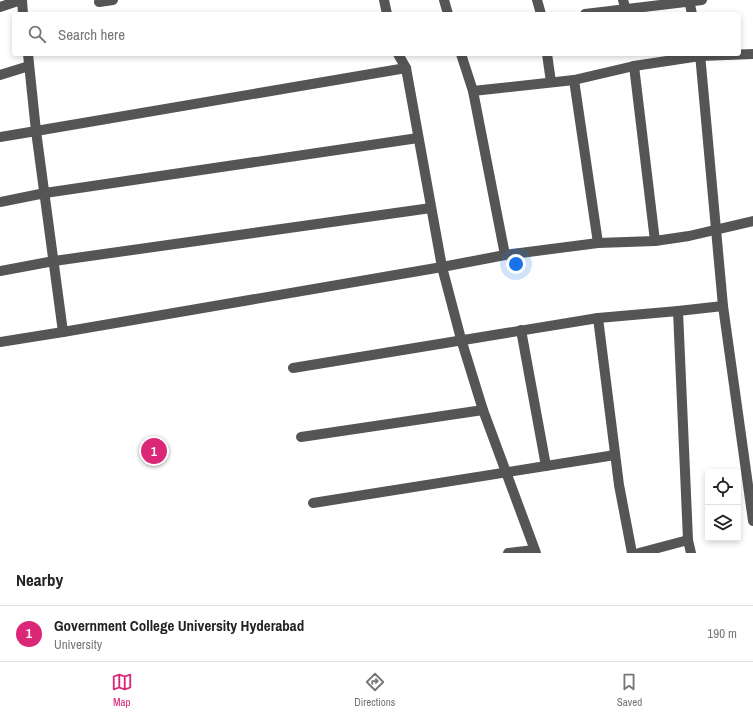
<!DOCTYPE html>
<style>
body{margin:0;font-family:"Archivo Narrow",sans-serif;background:#f2f2f2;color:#222}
.controls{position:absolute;right:12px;bottom:12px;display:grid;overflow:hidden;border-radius:4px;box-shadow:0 2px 6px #0003}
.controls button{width:36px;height:36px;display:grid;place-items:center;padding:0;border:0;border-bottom:1px solid #e0e0e0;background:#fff;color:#222;font:20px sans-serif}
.you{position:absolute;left:516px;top:264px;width:14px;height:14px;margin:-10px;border:3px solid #fff;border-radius:50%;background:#1a73e8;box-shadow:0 0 0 6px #1a73e833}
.badge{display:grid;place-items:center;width:26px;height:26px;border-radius:50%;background:#db2777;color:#fff;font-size:13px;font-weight:700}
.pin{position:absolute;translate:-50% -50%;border:2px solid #fff;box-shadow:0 1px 4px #0006}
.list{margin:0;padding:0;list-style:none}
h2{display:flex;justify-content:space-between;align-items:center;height:52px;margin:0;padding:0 16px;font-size:17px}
h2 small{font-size:13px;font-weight:400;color:#767676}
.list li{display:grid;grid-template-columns:26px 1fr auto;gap:12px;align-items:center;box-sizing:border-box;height:56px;padding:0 16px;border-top:1px solid #e0e0e0}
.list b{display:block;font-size:15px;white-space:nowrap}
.list p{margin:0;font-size:13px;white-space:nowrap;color:#767676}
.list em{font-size:13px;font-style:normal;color:#767676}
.icon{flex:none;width:22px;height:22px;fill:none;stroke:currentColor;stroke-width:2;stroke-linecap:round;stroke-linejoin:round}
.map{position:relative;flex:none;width:753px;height:553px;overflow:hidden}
.search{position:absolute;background:#fff;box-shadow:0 2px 6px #0003;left:12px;right:12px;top:12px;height:44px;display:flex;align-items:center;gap:10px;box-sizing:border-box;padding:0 14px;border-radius:4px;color:#767676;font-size:15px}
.sheet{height:108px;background:#fff}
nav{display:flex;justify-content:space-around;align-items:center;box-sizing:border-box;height:56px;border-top:1px solid #e0e0e0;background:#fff;font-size:11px;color:#767676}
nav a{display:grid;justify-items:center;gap:2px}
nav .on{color:#db2777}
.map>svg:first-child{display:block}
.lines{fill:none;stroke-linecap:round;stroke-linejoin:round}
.minor{stroke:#555;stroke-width:10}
</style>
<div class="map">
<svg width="753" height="553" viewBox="0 0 753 553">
<rect width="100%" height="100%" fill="#fff"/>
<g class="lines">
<g class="minor">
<path d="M22 0 23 14"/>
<path d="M384 0 387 14"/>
<path d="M444 0 448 14"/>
<path d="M537 0 541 14"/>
<path d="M623 0 626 10"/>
<path d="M689 0 692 14"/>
<path d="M99 2 113 0"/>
<path d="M0 7 21 0"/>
<path d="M585 14 702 0"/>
<path d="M398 54 406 68 442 267 461 339 483 410 536 553"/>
<path d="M461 54 473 91 574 80 634 66 700 56 753 54"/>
<path d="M547 54 551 82"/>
<path d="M700 54 723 306 753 521"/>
<path d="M634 66 655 241"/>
<path d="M406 68 36 131 63 332 442 267 505 255 598 243 655 241 689 236 753 221"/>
<path d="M0 75 29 66"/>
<path d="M574 80 598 243"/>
<path d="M473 91 505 255"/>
<path d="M0 137 36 131 28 54"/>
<path d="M0 202 45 193 418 138"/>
<path d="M0 271 54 261 431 208"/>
<path d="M678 311 723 306"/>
<path d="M598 318 678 311 688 540"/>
<path d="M521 330 546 466"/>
<path d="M0 342 63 332"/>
<path d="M293 368 598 318 619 485 632 553"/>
<path d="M301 437 483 410"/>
<path d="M313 503 615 455"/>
<path d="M508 553 534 550 531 553"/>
<path d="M639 553 688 540 691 553"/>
</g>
</g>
</svg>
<div class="controls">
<button><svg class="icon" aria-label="locate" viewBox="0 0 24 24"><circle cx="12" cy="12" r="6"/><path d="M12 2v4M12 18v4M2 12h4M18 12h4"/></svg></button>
<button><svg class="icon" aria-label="layers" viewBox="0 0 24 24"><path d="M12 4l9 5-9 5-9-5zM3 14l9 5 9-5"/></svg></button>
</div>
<div class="you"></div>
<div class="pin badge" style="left:154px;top:451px">1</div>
<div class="search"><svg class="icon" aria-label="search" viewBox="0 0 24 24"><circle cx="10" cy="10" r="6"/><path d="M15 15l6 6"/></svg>Search here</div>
</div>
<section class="sheet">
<h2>Nearby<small></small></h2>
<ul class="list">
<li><span class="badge">1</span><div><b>Government College University Hyderabad</b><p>University</p></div><em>190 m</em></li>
</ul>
</section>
<nav>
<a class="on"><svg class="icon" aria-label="map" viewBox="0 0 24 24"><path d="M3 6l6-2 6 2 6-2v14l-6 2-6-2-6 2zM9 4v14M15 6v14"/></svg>Map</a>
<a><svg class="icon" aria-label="directions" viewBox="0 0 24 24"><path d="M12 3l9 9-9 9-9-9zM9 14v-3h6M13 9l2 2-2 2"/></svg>Directions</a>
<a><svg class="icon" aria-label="saved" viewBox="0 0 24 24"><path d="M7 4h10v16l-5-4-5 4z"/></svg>Saved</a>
</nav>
